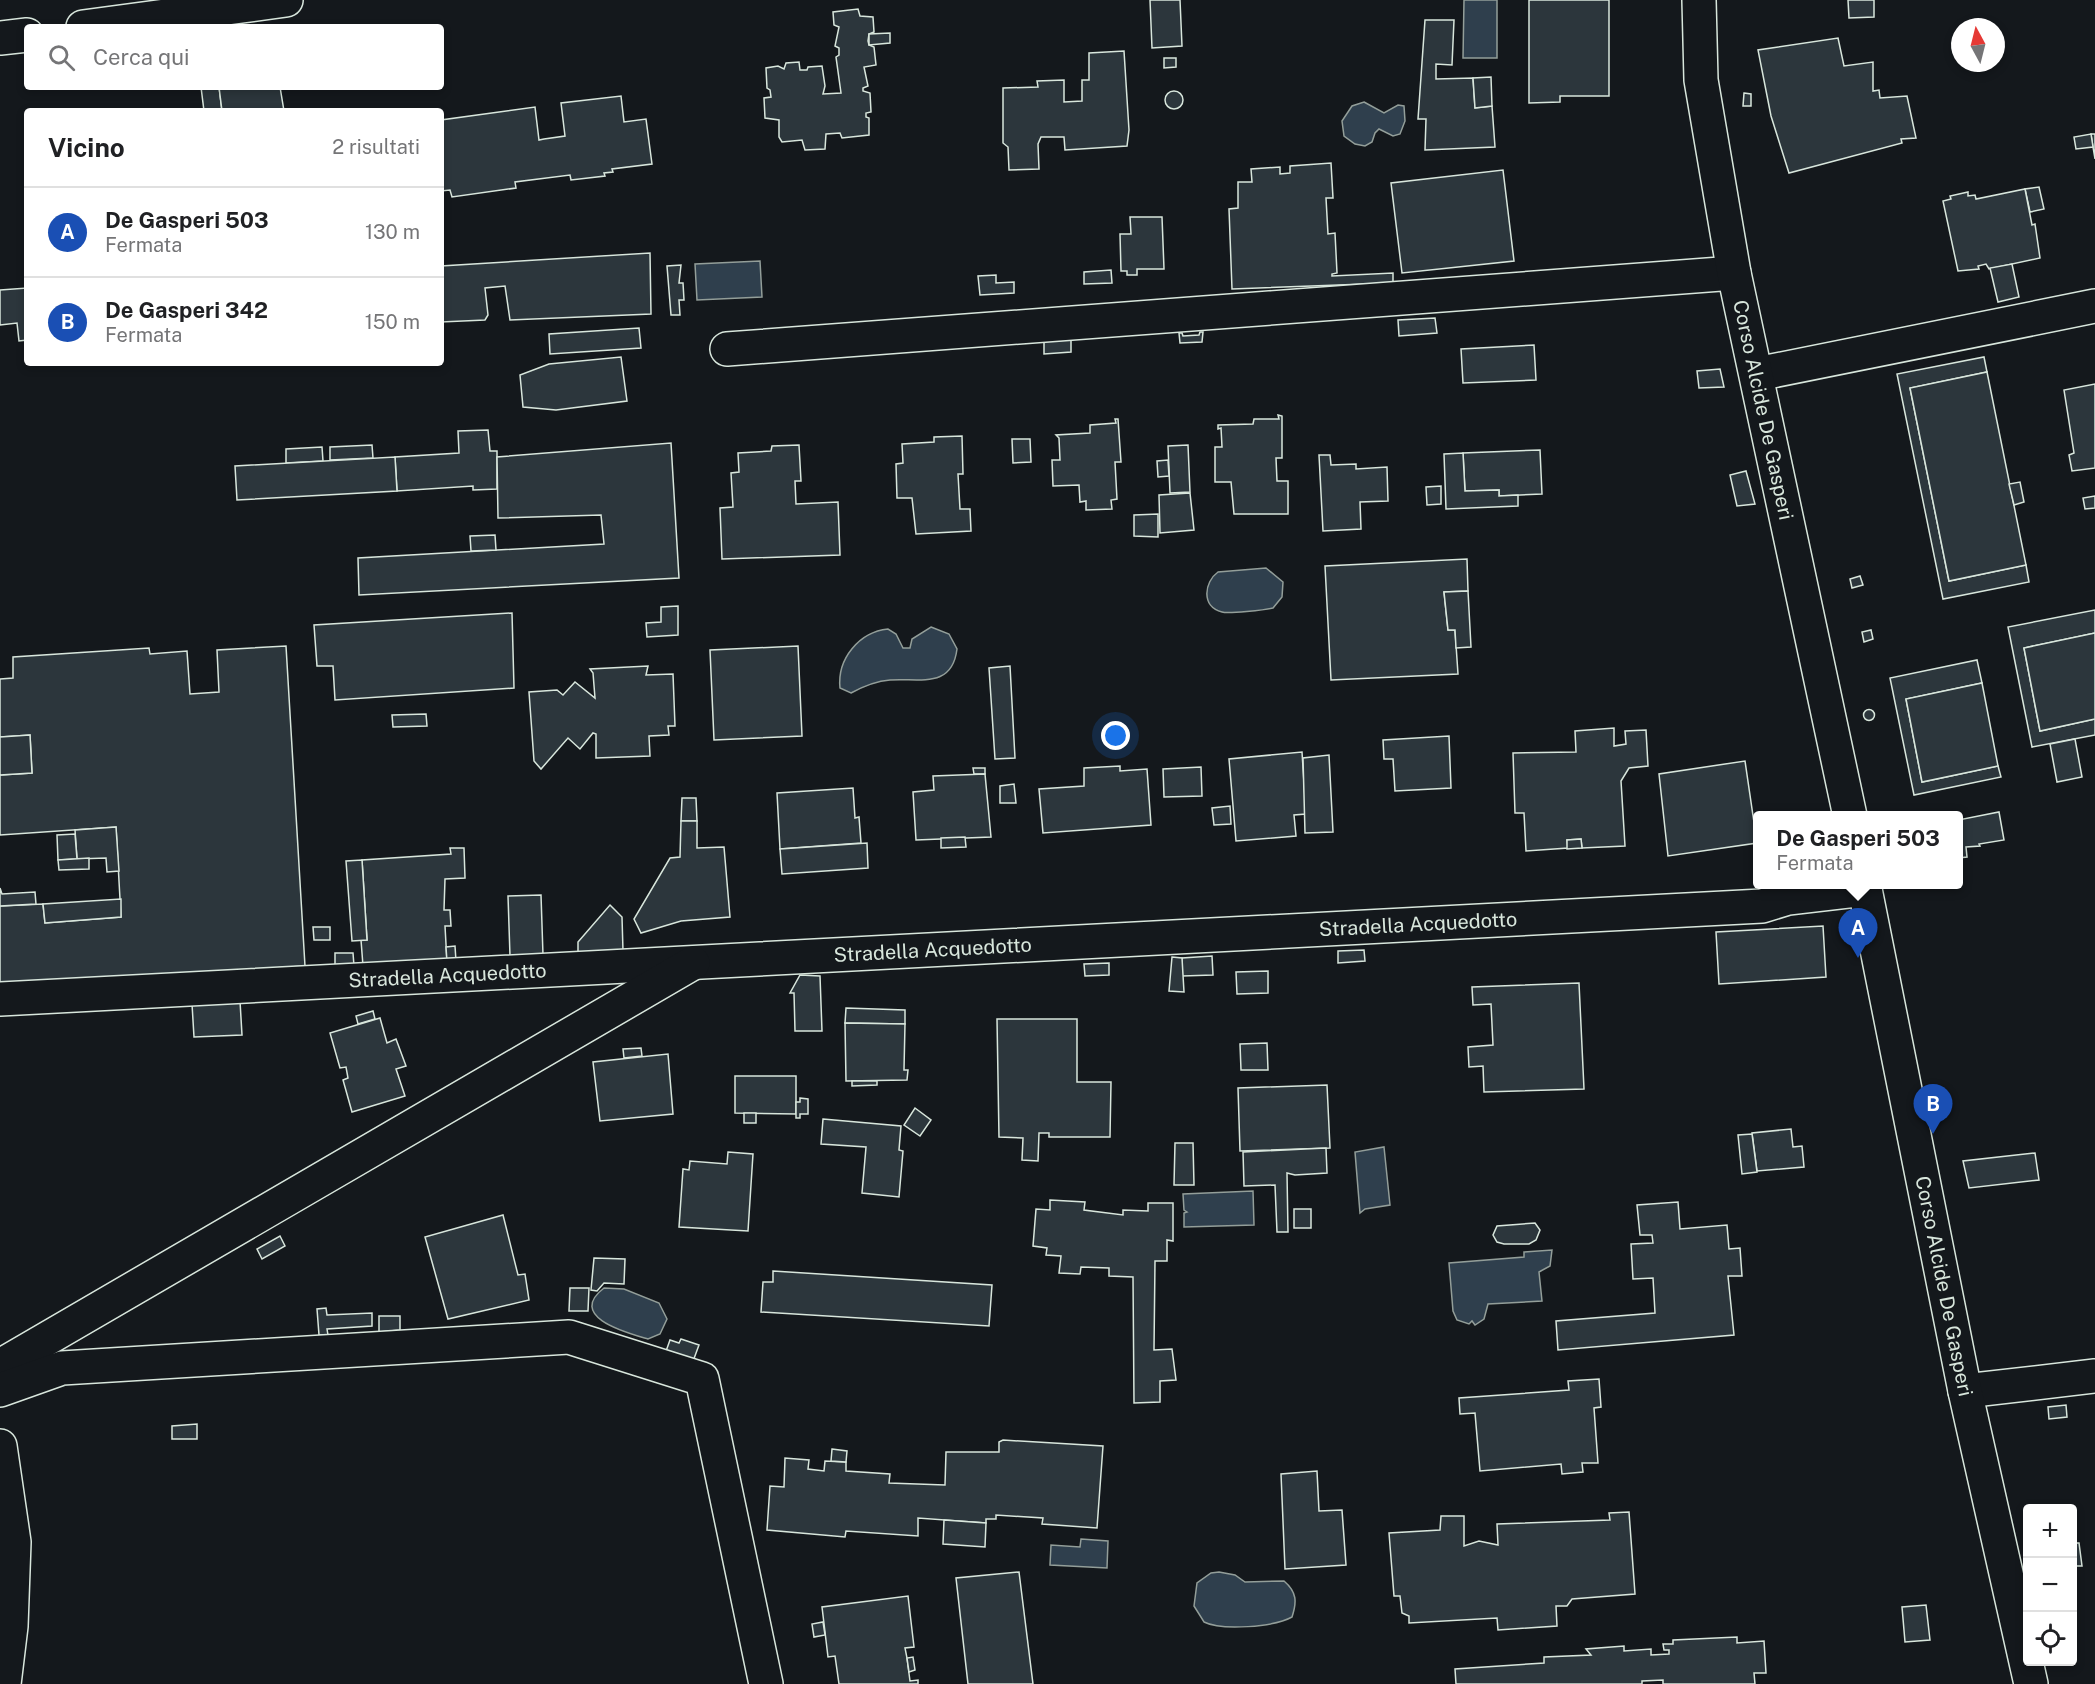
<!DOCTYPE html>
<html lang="it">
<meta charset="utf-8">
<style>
body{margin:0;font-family:"Public Sans",sans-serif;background:#f2f2f2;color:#202124}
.controls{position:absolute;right:18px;bottom:18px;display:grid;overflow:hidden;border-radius:6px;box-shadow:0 3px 9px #0003}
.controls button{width:54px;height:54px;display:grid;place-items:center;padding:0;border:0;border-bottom:2px solid #e0e0e0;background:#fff;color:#202124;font:30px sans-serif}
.compass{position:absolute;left:1951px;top:18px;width:54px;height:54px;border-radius:50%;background:#fff;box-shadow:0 3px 9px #0003;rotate:353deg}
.you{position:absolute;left:1116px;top:736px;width:21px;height:21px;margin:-15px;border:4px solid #fff;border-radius:50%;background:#1a73e8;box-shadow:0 0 0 9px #1a73e833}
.badge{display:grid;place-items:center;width:39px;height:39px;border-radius:50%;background:#7c3aed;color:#fff;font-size:20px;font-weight:700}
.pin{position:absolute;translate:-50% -50px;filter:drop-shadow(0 2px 3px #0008)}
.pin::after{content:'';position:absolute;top:32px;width:21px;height:18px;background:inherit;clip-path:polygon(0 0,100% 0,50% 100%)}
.popup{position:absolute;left:1753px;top:811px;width:210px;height:78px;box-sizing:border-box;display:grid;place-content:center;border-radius:6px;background:#fff;filter:drop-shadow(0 2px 4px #0005);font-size:20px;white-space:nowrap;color:#757577}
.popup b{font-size:22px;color:#202124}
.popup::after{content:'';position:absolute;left:50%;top:100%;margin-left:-12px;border:12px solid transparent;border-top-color:#fff}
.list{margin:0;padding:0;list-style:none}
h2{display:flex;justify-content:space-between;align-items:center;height:78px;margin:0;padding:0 24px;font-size:26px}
h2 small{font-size:20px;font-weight:400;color:#757577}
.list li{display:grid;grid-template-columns:39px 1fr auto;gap:18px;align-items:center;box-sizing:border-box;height:90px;padding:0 24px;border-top:2px solid #e0e0e0}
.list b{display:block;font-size:22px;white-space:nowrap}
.list p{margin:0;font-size:20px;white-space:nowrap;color:#757577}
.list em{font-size:20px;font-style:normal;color:#757577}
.icon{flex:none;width:33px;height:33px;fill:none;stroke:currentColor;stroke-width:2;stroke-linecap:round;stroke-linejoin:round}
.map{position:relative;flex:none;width:2095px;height:1684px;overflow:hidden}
.search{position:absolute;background:#fff;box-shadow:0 3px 9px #0003;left:24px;top:24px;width:420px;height:66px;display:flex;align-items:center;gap:15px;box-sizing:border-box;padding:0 21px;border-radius:6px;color:#757577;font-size:22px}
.panel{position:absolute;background:#fff;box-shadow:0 3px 9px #0003;left:24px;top:108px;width:420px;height:258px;border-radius:6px}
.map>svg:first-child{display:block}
.water{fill:#2f3f4d;stroke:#939e99;stroke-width:1.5}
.building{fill:#2c363c;stroke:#d8e6dc;stroke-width:1.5}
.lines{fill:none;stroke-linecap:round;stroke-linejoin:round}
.street-casing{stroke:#d8e6dc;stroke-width:36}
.secondary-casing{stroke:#d8e6dc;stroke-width:36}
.street{stroke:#14181c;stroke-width:33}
.secondary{stroke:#14181c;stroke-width:33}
.labels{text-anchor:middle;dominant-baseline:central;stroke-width:4.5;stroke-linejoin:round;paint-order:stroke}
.street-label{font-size:20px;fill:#d8e6dc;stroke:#14181c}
</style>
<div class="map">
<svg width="2095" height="1684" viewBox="0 0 2095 1684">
<rect width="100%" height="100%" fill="#14181c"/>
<g class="water">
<path d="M1464 0H1497V58H1463Z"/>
<path d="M1364 102 1384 113 1398 105 1404 106 1405 121 1400 134 1393 136 1379 129 1375 133 1372 142 1365 146 1355 144 1344 136 1342 121 1352 106Z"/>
<path d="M760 261 762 297 697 300 695 264Z"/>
<path d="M1266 568 1283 582 1282 597 1273 608C1265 610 1228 614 1222 612 1201 607 1204 582 1218 572Z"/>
<path d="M931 627 949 634 957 649C952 689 920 678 890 680 877 681 862 687 851 693L840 688C837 659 859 632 888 629L896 634 903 648H910L912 639Z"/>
<path d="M1384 1147 1390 1205 1365 1209 1360 1213 1355 1152Z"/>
<path d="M1253 1191 1254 1225 1184 1227V1213L1187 1212 1184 1210 1183 1194Z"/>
<path d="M1552 1250 1550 1266 1539 1272 1542 1301 1488 1304 1484 1319 1475 1325 1472 1321 1469 1324 1457 1320 1453 1311 1449 1263 1524 1257V1252Z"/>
<path d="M604 1288 624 1289 659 1303 667 1319 660 1334 648 1339C628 1333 566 1317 604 1288Z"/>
<path d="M1081 1539 1108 1541 1107 1568 1050 1565 1051 1545 1080 1547Z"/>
<path d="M1219 1572 1235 1575 1245 1582 1284 1581C1297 1592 1297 1602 1292 1617 1274 1627 1222 1631 1204 1622L1194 1606 1197 1583 1211 1573Z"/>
</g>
<g class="building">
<path d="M1150 0H1180L1182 46 1152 48Z"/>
<path d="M1529 0H1609V96H1560V102L1529 103Z"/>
<path d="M1848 0H1874V17L1849 18Z"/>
<path d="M858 9 860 16 873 17 874 32 869 34 868 41 869 45 874 47 876 65 864 67 868 86 863 88V91L870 93 871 112 866 113V117L869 118V135L842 138 840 133 826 134 825 149 805 150 802 140 782 142 779 137V120L765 118 764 98 771 97 770 90 767 88 766 68 778 66 784 69 786 63 799 62 800 70H807L808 67 822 66 825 86 823 94 841 93 836 57 839 55V48L835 46 839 27 834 25 833 12Z"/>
<path d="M1425 20H1454L1452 65 1436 64V79L1473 78 1475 108 1492 106 1495 147 1425 150 1426 119H1418Z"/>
<path d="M890 33V43L869 45V34Z"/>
<path d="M1838 38 1844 66 1873 62V91L1879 90 1880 98 1907 96 1916 138 1901 139 1902 143 1789 173 1771 116 1758 50Z"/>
<path d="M1124 51 1129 130 1127 146 1065 150 1064 137H1041L1038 144 1039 169 1009 170 1008 147 1003 143V88L1038 87 1037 81 1064 80V102L1082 101V80H1089V53Z"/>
<path d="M1164 58H1176V67L1164 68Z"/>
<path d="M1491 77 1492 106 1475 108 1473 78Z"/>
<path d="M201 87H219L222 111H204Z"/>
<path d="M219 87H280L284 111H222Z"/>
<circle cx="1174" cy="100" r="9"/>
<path d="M1744 93 1751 94V106H1743Z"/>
<path d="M621 96 624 122 646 119 652 164 612 169 613 172 604 173 605 176 571 180 570 175 515 182 516 188 452 197 450 190 441 191V120L535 107 539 140 544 139 565 136 561 103Z"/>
<path d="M2091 134H2095V159L2093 147Z"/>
<path d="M2091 134 2093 147 2076 149 2074 137Z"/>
<path d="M1331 163 1333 198H1326L1328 234 1335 233 1337 273 1332 274V276L1393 273V283L1232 289 1229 209 1238 208V182H1252L1251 169 1280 167V174L1290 173V166Z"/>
<path d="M1503 170 1514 261 1402 273 1391 183Z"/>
<path d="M2039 187 2044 209 2030 212 2025 189Z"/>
<path d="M2025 189 2032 225 2035 224 2040 258 1989 269 1986 264 1978 266 1979 269 1958 271 1943 201 1951 199 1950 196 1968 192V196L1975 195 1976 199Z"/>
<path d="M1130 217H1162L1164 269H1137V275H1127V271H1121L1120 234H1131Z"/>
<path d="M650 253 651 314 510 320 505 286 485 288 488 315 485 320 441 322V266Z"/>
<path d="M2012 264 2019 297 1998 302 1990 268Z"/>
<path d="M681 265 679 283H683L684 300H679L680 315H671L667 266Z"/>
<path d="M1111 270 1112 283 1084 284V272Z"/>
<path d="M996 275V283L1014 282V293L980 295 978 276Z"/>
<path d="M27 288V340L19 341 17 323 0 325V290Z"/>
<path d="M1435 318 1437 333 1399 336 1398 320Z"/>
<path d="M639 328 641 348 550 354 549 334Z"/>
<path d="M1200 332H1203L1202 342 1180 343 1179 333H1182L1183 336 1199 335Z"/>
<path d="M1071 340V352L1044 354V341Z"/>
<path d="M1534 345 1536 380 1463 383 1461 349Z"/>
<path d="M621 357 627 401 556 410 523 407 520 375 549 364Z"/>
<path d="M1984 357 1987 372 1910 388 1949 581 2026 565 2029 582 1943 599 1897 374Z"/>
<path d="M1720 369 1724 387 1699 388 1697 371Z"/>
<path d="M1987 372 2026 565 1949 581 1910 388Z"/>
<path d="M2095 384V468L2072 471 2069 455 2074 453 2064 390Z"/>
<path d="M1278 415 1282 416V458H1276L1277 481H1288V514H1234L1231 482H1215V447H1222L1221 428 1218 429V425L1253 424 1254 419H1279Z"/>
<path d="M1115 419H1118L1121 462H1115L1117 499 1111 500 1112 509 1086 510V501L1080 502 1079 485 1053 486 1052 460H1060L1059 438 1056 435 1090 433V425L1116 423Z"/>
<path d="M488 430 490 451H497V489L473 490V486L397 491 395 457 459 453 458 431Z"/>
<path d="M962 436 963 474H958L960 509H970L971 531 916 534 912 498H897L896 464 903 463 902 444 934 442V437Z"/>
<path d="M1012 439H1030L1031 462 1013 463Z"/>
<path d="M671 443 679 578 359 595 358 558 604 544 601 515 498 518 497 457Z"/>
<path d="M372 445 373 458 330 460V447Z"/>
<path d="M799 445 801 481H795L796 504 838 502 840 555 722 559 720 508 733 507 731 473 739 472 738 453 771 451 772 446Z"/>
<path d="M1188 445 1190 492 1170 493 1168 446Z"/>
<path d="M322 447 323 461 286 463V449Z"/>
<path d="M1540 450 1542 494 1499 496V490L1465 491 1463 453Z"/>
<path d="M1463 453 1465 491 1499 490V496L1518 495V506L1446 509 1444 454Z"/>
<path d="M1319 455H1330L1331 465 1356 464V469L1387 467 1388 501 1360 502 1361 529 1323 531Z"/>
<path d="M395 457 397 491 237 500 235 466Z"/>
<path d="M1168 460 1169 476 1158 477 1157 461Z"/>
<path d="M1746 471 1755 504 1737 506 1730 475Z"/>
<path d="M2020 482 2024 502 2014 505 2009 484Z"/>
<path d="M1441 486V504L1427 505 1426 487Z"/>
<path d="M1190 493 1194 530 1160 533 1159 495Z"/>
<path d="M2095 496V508L2085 509 2083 498Z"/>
<path d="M1158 514V537L1134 536V515Z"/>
<path d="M495 535 496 550 471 551 470 536Z"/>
<path d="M1467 559 1468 591 1444 592 1448 630H1455L1458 674 1331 680 1325 566Z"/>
<path d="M1860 576 1863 585 1852 588 1850 579Z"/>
<path d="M1468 591 1471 647 1456 648 1455 630H1448L1444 592Z"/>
<path d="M678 606V635L647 637 646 623 661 622V607Z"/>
<path d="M2095 610V633L2024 648 2040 731 2095 719V735L2032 747 2008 627Z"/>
<path d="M512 613 514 688 335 700 333 666H317L314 625Z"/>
<path d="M1871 630 1873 639 1864 642 1862 632Z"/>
<path d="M2095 633V719L2040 731 2024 648Z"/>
<path d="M286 646 305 966 0 986V906L43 904 45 923 121 917 116 827 0 835V775L32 773 30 735 0 737V679L13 678V657L149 648 150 654 187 651 190 694 219 692 217 650Z"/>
<path d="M798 646 802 736 714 740 710 650Z"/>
<path d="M1977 660 1982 683 1906 699 1922 782 1998 766 2001 777 1914 795 1890 678Z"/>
<path d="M648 666 646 675 673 674 675 726H668L669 735 649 736 650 756 596 758V734L593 733 580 749 568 738 541 769 534 761 529 692 557 690 563 695 575 682 595 698 593 673 590 669Z"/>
<path d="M1010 666 1015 758 995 759 989 668Z"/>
<path d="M1982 683 1998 766 1922 782 1906 699Z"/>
<circle cx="1869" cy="715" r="5.5"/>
<path d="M426 714 427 726 393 727 392 715Z"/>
<path d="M1614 728V746L1626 744 1625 731 1646 730 1648 766 1629 768 1621 781 1625 846 1582 848 1581 839 1567 840 1568 848 1526 851 1524 813H1515L1513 753 1576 752 1575 731Z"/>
<path d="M30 735 32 773 0 775V737Z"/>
<path d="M1449 736 1451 788 1395 791 1393 759H1384L1383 740Z"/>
<path d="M2075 739 2082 777 2057 782 2050 744Z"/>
<path d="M1302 752 1306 814 1294 815 1296 836 1236 841 1229 759Z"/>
<path d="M1329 755 1333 832 1305 833 1303 758Z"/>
<path d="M1745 761 1757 843 1668 856 1659 774Z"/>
<path d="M1120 766V771L1147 769 1151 825 1043 833 1039 789 1084 786V768Z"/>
<path d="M1201 767 1202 796 1164 797 1163 769Z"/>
<path d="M973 768H985V774H974Z"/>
<path d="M985 774 991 837 916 840 913 792 934 790 933 776Z"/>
<path d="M1014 784 1016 803H1000V786Z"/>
<path d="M853 788 855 818 859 817 861 843 780 849 777 793Z"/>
<path d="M682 798H696L697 821H681Z"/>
<path d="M1230 806 1231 824 1214 825 1212 808Z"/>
<path d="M1999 812 2004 840 1979 844 1980 846 1966 847 1967 857 1958 858V820Z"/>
<path d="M681 821H697V848L724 847 730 917 681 921 641 933 634 919 670 858 680 857Z"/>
<path d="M116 827 119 871 107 872 106 858 77 859 75 830Z"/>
<path d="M75 834 77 859 58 860 57 835Z"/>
<path d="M965 837 966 847 941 848V838Z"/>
<path d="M1581 839 1582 848 1567 849V840Z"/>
<path d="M867 843 868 868 782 874 780 849Z"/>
<path d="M450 848H464L465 878 445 879 444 910H450L451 926H445L447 962 363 966 361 940H367L362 860 451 854Z"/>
<path d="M89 858V869L59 870 58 860Z"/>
<path d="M362 860 367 940 352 941 346 861Z"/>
<path d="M0 888 2 894 35 892 36 904 0 906Z"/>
<path d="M541 895 543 955 510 956 508 896Z"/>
<path d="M121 899V917L45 923 43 904Z"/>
<path d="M610 905 622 917 623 951 578 953V942Z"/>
<path d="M1823 926 1826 977 1719 984 1716 932Z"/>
<path d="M313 927H330V940H314Z"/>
<path d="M455 946 456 961 447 962 446 947Z"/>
<path d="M1364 950 1365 961 1338 963V951Z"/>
<path d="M335 953H353L354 966 335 967Z"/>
<path d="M1212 956 1213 975 1182 976V958Z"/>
<path d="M1172 957 1182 958 1184 992 1169 991Z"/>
<path d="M1109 963V975L1085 976 1084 964Z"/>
<path d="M1268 971V993L1237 994 1236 972Z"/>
<path d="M800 975 820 976 822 1031H795L794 993H790Z"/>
<path d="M1579 983 1584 1089 1484 1092 1483 1066 1469 1067 1468 1047 1493 1045 1491 1004 1473 1005 1472 987Z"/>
<path d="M240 1001 242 1035 194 1037 192 1004Z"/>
<path d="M846 1008 905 1010V1024L845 1023Z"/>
<path d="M373 1011 375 1019 358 1024 356 1016Z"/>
<path d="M380 1018 387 1043 396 1039 406 1066 396 1069 405 1096 352 1112 343 1080 348 1078 346 1067 340 1068 330 1033Z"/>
<path d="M997 1019H1077V1082H1111L1110 1137H1049V1133H1039L1038 1161 1022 1160 1023 1138 999 1137Z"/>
<path d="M845 1023 905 1024 904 1070H908L907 1080 846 1081Z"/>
<path d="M1267 1043 1268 1070H1241L1240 1044Z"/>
<path d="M641 1048 642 1056 624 1058 623 1049Z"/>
<path d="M668 1054 673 1114 600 1121 593 1062Z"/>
<path d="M735 1076H796V1114L735 1113Z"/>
<path d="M852 1081H877V1085L852 1086Z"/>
<path d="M1327 1085 1330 1148 1240 1151 1238 1088Z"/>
<path d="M800 1098 808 1099V1114H800V1118H796V1102H800Z"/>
<path d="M915 1108 931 1120 920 1136 904 1125Z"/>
<rect x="744" y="1113" width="12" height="10"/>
<path d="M823 1119 901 1126 899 1150 903 1151 899 1197 862 1193 866 1147 821 1144Z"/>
<path d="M1791 1129 1793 1147 1802 1146 1804 1167 1757 1171 1752 1133Z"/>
<path d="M1752 1134 1757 1172 1742 1174 1738 1135Z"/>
<path d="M1175 1143H1193L1194 1185H1174Z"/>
<path d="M1326 1148 1327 1173 1295 1175 1287 1173 1288 1232H1277L1275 1185 1244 1186 1243 1152Z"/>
<path d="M728 1152 753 1154 748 1231 679 1227 683 1169 689 1170 690 1161 727 1164Z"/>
<path d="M2035 1153 2039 1180 1969 1188 1963 1161Z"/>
<path d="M1050 1200 1085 1202 1084 1210 1123 1215V1210L1148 1211V1203H1173V1241L1167 1240V1261H1155L1154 1350 1172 1349 1176 1380 1160 1381V1402L1134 1403 1133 1277 1109 1276V1268L1081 1267 1080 1274 1059 1273 1061 1256 1046 1255 1047 1248 1033 1246 1036 1209 1050 1210Z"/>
<path d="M1678 1202 1680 1229 1727 1225 1729 1249 1740 1248 1742 1276H1728L1734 1335 1558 1350 1556 1321 1655 1313 1653 1278 1633 1279 1631 1244 1653 1243 1652 1235H1640L1637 1205Z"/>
<rect x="1294" y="1209" width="17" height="19"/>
<path d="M503 1215 518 1275 525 1274 529 1300 448 1319 425 1237Z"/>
<path d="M1535 1223 1540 1230 1536 1240 1529 1244H1504L1497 1242 1493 1235 1497 1226Z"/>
<path d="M280 1236 285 1246 262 1259 257 1249Z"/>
<path d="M594 1258 625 1259 624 1284 604 1283 597 1291 591 1290Z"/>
<path d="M773 1271 992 1285 989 1326 761 1312 763 1282H773Z"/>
<path d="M570 1288H589L588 1311H569Z"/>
<path d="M326 1308 327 1315 372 1313V1326L327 1329 328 1335H319L317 1309Z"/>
<path d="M379 1316H400V1330L379 1332Z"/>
<path d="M681 1339 699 1345 692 1364 665 1354 670 1340 679 1343Z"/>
<path d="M1599 1379 1601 1407 1594 1408 1598 1463H1582L1583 1472 1562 1474 1561 1464 1480 1471 1475 1413 1460 1414 1459 1398 1569 1390 1568 1381Z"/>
<path d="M2066 1405 2067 1417 2049 1419 2048 1407Z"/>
<path d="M197 1424V1439H172V1426Z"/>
<path d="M1003 1440 1103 1446 1097 1528 1042 1524 1043 1518 996 1515V1519H986V1523L918 1518V1536L846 1531 845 1537 767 1530 770 1486 784 1487 785 1458 809 1460 808 1469 824 1471 825 1461 846 1462V1471L890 1474 889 1483 945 1485 946 1452H999V1442Z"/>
<path d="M832 1449 847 1451 846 1462 831 1461Z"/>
<path d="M1317 1471 1319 1511 1342 1510 1346 1565 1285 1569 1281 1474Z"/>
<path d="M1629 1512 1635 1594 1572 1599 1567 1606H1556L1557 1626 1498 1630 1497 1618 1409 1623V1616L1402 1613 1400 1596H1394L1389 1533 1440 1530 1441 1516H1464V1546L1479 1541 1498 1545 1497 1524 1610 1520 1609 1513Z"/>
<path d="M944 1520 986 1523 985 1547 943 1544Z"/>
<path d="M2072 1543H2079L2082 1566H2072Z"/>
<path d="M1019 1572 1033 1684H968L956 1578Z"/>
<path d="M908 1596 914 1647 905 1648 907 1658 910 1681 918 1680V1684H839L835 1656 828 1657 822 1607Z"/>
<path d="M1926 1605 1930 1640 1905 1642 1902 1607Z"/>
<path d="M823 1622 825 1635 814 1637 812 1624Z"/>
<path d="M1737 1637V1643L1764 1641 1766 1673H1754L1755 1684H1663V1680L1642 1681V1684H1456L1455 1669 1544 1663V1657L1591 1655 1586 1649 1624 1646V1651L1651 1649V1655L1669 1654V1650H1664L1663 1644H1673V1640Z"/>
<path d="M913 1657 915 1670 909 1672 907 1658Z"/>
</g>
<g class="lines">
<g class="street-casing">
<g id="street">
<path d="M83 27 286 0"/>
<path d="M0 38 27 35"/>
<path d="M727 349 1734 273"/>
<path d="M1757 374 2095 306"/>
<path id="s1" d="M0 999 1762 906 1788 898 1865 889"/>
<path d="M0 1366 693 963"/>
<path d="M0 1390 62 1368 569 1337 702 1379 766 1684"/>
<path d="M1965 1391 2095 1376"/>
<path d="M0 1446 14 1542 11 1626 4 1684"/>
</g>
</g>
<g class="secondary-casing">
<g id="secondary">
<path id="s2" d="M1699 0 1701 80 1734 273 1850 816"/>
<path id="s3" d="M1864 884 1965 1391 2031 1684"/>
</g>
</g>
<use href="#street" class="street"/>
<use href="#secondary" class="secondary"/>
</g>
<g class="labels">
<g class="street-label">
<text stroke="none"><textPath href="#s2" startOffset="416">Corso Alcide De Gasperi</textPath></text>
<text stroke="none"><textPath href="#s1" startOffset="1420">Stradella Acquedotto</textPath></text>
<text stroke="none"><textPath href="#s1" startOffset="934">Stradella Acquedotto</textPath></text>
<text stroke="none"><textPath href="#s1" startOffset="448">Stradella Acquedotto</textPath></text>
<text stroke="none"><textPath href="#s3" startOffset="410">Corso Alcide De Gasperi</textPath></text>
</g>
</g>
</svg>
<div class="controls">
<button>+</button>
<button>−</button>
<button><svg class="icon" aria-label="locate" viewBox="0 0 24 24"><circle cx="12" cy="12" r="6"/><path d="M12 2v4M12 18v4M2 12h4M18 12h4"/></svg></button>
</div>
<svg class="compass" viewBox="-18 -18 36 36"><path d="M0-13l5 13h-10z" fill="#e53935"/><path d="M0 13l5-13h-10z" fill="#757577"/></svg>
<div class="you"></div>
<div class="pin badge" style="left:1858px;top:958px;background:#1a4fb4">A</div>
<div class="popup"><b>De Gasperi 503</b>Fermata</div>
<div class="pin badge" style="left:1933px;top:1134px;background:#1a4fb4">B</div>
<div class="search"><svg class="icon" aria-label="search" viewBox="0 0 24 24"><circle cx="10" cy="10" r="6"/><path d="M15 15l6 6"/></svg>Cerca qui</div>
<section class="panel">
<h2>Vicino<small>2 risultati</small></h2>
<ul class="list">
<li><span class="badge" style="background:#1a4fb4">A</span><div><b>De Gasperi 503</b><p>Fermata</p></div><em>130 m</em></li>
<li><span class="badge" style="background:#1a4fb4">B</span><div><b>De Gasperi 342</b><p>Fermata</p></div><em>150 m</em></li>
</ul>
</section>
</div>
